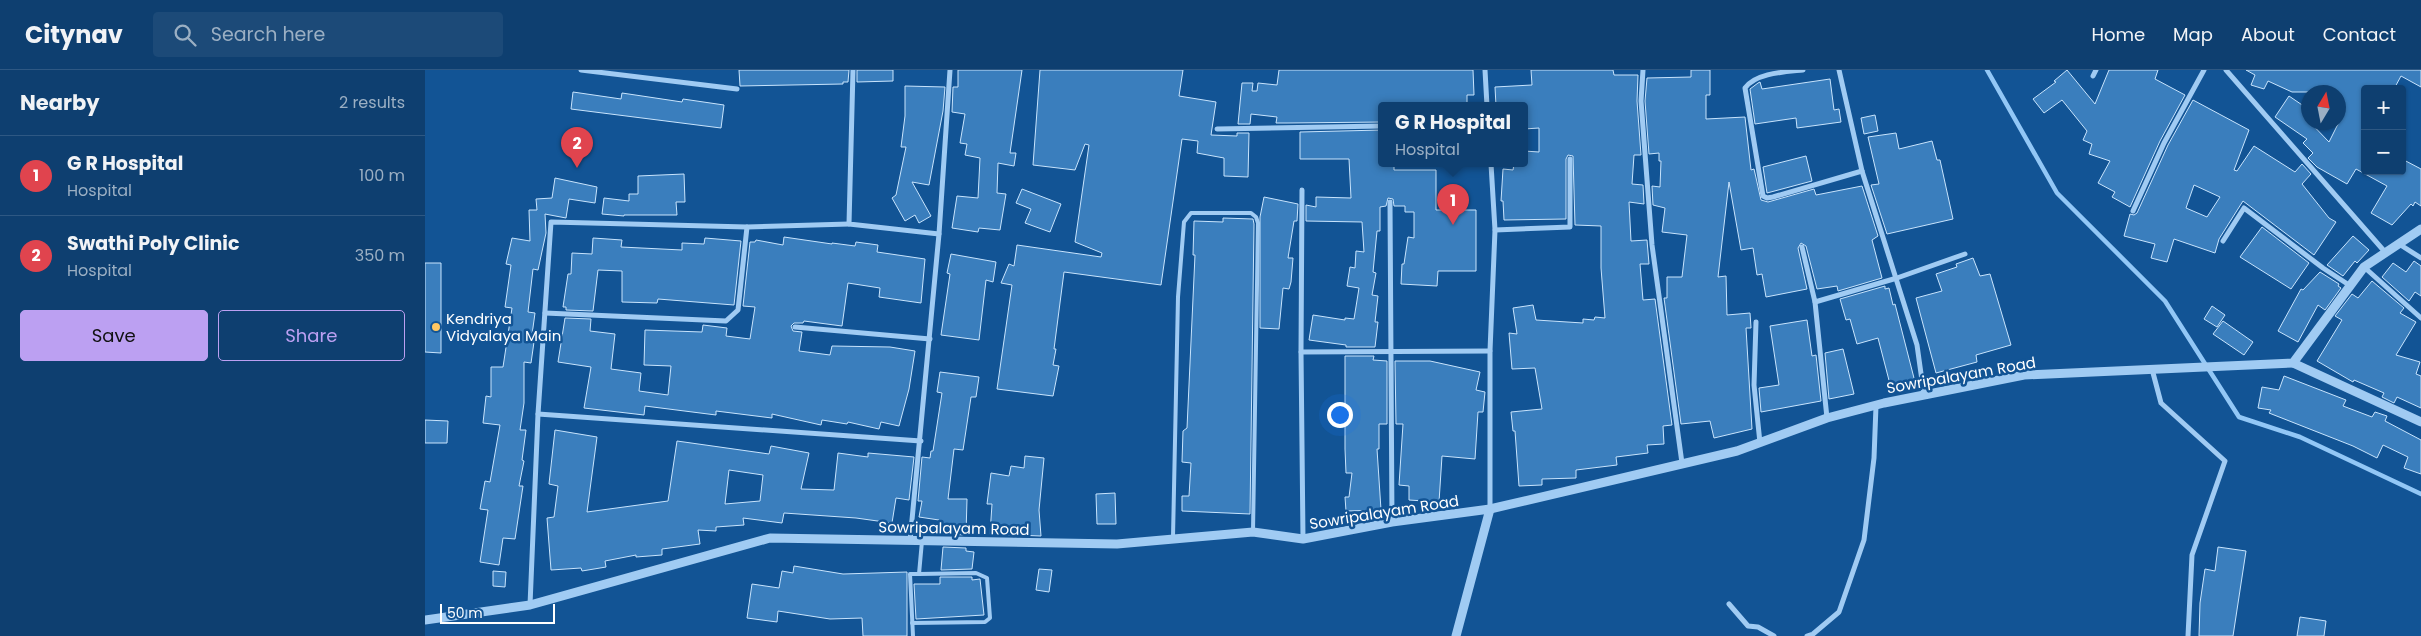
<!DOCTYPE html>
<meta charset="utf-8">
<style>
body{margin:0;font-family:Poppins,sans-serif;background:#1c4a78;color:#f1f3f6}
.controls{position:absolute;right:15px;top:15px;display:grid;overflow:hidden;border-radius:5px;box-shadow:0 1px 4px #0004}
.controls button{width:45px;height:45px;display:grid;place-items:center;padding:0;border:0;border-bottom:1px solid #2e5883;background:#0e3f70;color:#f1f3f6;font:25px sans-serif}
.compass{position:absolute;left:1876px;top:15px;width:45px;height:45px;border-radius:50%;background:#0e3f70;box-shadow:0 1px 4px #0004;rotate:10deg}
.scale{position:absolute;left:15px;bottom:12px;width:115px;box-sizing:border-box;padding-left:5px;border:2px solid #fff;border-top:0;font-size:14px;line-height:18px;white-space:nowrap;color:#fff;-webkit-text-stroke:4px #125495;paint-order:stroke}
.you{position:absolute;left:914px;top:344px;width:18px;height:18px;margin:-12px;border:4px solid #fff;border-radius:50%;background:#1a73e8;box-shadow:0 0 0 8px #1a73e833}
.badge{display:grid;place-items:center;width:32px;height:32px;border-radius:50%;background:#bca0f2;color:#fff;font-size:16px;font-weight:700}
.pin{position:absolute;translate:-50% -41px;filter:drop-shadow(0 1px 2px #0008)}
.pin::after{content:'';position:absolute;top:26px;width:18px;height:15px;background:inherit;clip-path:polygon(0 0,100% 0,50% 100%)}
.popup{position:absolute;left:953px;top:32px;width:150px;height:65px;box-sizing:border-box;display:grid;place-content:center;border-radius:5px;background:#0e3f70;filter:drop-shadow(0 1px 4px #0005);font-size:16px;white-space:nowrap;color:#9bafc3}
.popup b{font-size:19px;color:#f1f3f6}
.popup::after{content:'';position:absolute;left:50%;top:100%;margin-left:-10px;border:10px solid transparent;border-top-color:#0e3f70}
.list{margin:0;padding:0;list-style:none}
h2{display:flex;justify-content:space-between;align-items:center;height:65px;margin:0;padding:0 20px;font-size:21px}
h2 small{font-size:16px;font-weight:400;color:#9bafc3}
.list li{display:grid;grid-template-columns:32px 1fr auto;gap:15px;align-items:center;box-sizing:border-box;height:80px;padding:0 20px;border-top:1px solid #2e5883}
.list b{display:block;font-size:19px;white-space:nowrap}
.list p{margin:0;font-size:16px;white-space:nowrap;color:#9bafc3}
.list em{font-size:16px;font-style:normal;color:#9bafc3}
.actions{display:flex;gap:10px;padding:15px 20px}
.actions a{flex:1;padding:11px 0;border:1px solid #bca0f2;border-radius:5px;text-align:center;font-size:18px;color:#bca0f2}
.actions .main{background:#bca0f2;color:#111}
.icon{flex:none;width:28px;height:28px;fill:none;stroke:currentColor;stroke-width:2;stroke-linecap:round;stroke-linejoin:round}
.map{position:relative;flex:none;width:1996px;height:566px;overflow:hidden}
header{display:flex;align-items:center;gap:30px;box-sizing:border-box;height:70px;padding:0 25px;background:#0e3f70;border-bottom:1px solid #2e5883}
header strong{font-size:24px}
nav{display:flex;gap:28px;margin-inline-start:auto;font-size:18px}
.search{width:350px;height:45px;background:#1c4a78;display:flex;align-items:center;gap:12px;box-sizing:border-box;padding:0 18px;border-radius:5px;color:#9bafc3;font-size:19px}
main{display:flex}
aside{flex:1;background:#0e3f70}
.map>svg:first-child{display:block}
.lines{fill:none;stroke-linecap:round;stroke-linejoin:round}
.stream{stroke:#92c7f6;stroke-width:4.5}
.building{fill:#3a7ebd;stroke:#c8e4fd;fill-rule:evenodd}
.service{stroke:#a0cbf3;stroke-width:4}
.minor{stroke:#a0cbf3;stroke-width:5}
.tertiary{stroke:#a0cbf3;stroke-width:9}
.poi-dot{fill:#ffc762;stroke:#125495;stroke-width:2}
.labels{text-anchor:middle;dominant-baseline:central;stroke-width:5;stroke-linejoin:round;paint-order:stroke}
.poi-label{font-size:15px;fill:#fff;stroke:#125495;text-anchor:start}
.street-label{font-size:15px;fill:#fff;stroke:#125495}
</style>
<header>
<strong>Citynav</strong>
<div class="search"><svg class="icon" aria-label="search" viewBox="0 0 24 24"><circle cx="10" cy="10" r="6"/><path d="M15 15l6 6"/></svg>Search here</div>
<nav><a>Home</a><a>Map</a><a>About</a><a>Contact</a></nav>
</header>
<main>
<aside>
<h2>Nearby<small>2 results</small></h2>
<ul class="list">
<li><span class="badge" style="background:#e0444e">1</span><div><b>G R Hospital</b><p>Hospital</p></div><em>100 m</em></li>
<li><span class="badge" style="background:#e0444e">2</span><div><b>Swathi Poly Clinic</b><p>Hospital</p></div><em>350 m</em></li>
</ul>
<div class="actions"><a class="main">Save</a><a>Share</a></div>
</aside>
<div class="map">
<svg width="1996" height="566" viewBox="0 0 1996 566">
<rect width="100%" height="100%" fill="#125495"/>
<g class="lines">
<path class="stream" d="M1562 0 1632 123 1740 231 1814 347 1875 367 1996 424"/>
</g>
<g class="building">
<path d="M314 0H424L423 12H418V14L315 16Z"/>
<path d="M432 0H468V11L432 12Z"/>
<path d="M533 0H597L585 83H591L589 96 573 93 572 123 581 124 575 160 554 158 553 162 527 158 532 126 553 128 555 88 540 85 542 74 535 73 540 44 527 42 528 17H533Z"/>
<path d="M615 0H758L754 26 791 32 786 65 812 66V63H824L823 107 799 106V88L772 83 773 71 757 69 736 215 639 202 629 279H631L628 295 634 296 628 326 572 319 587 215 576 213 584 194 589 196 592 175 676 187 677 183 650 172 664 75 660 74 650 100 608 95Z"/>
<path d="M854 0H1048L1049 25H1042V36H957V52L862 53H851L852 47 826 44 825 54H813L817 13H828L827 21H832L833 13 852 15Z"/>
<path d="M1106 0H1188L1189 5H1213L1212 31 1216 85H1209L1207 114 1218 115 1219 134 1204 132 1206 171 1222 170 1224 194H1215L1218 230 1230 229 1247 355 1238 356 1239 374 1222 375 1223 383 1191 387 1192 395 1151 400V408L1117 409V415L1094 416 1090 361H1088L1086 342 1117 339 1110 298 1087 299 1084 263 1092 264 1088 238 1108 235 1111 250 1158 253V249L1169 250 1170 247 1180 248 1176 198V156L1150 155 1148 86 1143 85 1141 89V149L1079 150 1078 131H1076L1078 99 1088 100 1089 94H1099V81L1114 82V58L1099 59V36H1071L1070 17 1107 15Z"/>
<path d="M1266 0H1285V25H1281V49L1320 47 1326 100 1329 99 1336 130 1343 132 1389 119 1391 125 1437 116 1453 166 1447 170 1457 208 1413 221 1412 216 1392 219 1381 176 1376 173 1373 178 1382 219 1341 227 1337 204 1332 205 1328 178 1316 180 1304 112 1293 207 1301 206 1302 245 1325 243 1326 258H1321L1327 359 1289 368 1285 351 1256 354 1239 228H1242V207H1257L1262 165 1237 162 1240 138 1228 135 1227 116 1235 117 1236 91H1234V83L1224 84 1220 31 1222 8 1266 7Z"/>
<path d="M1642 0 1670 34 1684 0H1733L1730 9 1760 25 1735 71 1705 137 1687 127 1690 122 1673 113 1685 91 1664 84 1667 74 1658 70 1662 61 1637 30 1619 43 1608 29 1631 12 1629 11Z"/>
<path d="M1821 0H1996V17L1976 6 1969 19H1940V101H1977V89L1996 99V136L1990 132 1988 136 1986 134 1967 155 1946 143 1962 116 1931 99 1922 114 1892 97 1883 88 1888 83 1878 73 1882 69 1850 47 1864 26 1883 39 1879 46 1904 72 1914 52V22H1867L1843 11 1839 19 1826 15 1830 5Z"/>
<path d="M1405 9 1409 40 1414 39 1416 52 1372 58 1371 48 1330 54 1325 19 1333 13 1335 12 1337 19Z"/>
<path d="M480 16 520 17 518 41 504 115 487 112 506 146 494 153 490 145 480 151 467 128 471 125 481 77H476L480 46Z"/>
<path d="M148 22 196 29 197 23 257 32 258 29 299 35 296 58 146 39Z"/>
<path d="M1768 30 1824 60 1809 100 1812 101 1829 76 1870 102 1877 94 1886 104 1877 114 1904 148 1911 152 1889 185 1818 131 1794 169 1790 183 1749 169 1742 192 1726 188 1730 174 1699 166 1705 144 1709 145 1712 143 1743 75ZM1769 115 1795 127 1782 147 1761 138Z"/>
<path d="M1450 45 1453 61 1439 64 1436 48Z"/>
<path d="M957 60V95L969 96V100H1011V140H1051V201H1013L1012 216 976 214 977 194H979L983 167 989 168V142H980V136H969L968 129 963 128 961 136 955 137V161H952L948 202 951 203 947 225 953 226 950 252H953L950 277H921V275L884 270 888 245 920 250V248L929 249 934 218 922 216 925 197 930 198 931 181 939 182 937 152 881 151V135L891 137V127L926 128 924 89H875V62Z"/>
<path d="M1471 63 1474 79 1507 71 1512 90H1515L1528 149 1462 164 1446 115 1454 114 1443 67Z"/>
<path d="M1381 86 1387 111 1342 123 1338 97Z"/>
<path d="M259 104 260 132H251L252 145H199V146L177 144 179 128 204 131V124H213V106Z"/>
<path d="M130 108 172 117 170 133 144 129 141 148 120 144 121 163 113 200 108 199 103 242 110 243 106 272H109L106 293 99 292V333L95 360H101L97 390 99 391 94 416H98L90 469 78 468 74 495 55 492 63 440 55 439 60 411 65 412 75 355 58 353 61 326 66 327V297H78L87 238 80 237 86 195 81 194 87 168 105 171 104 140H112L111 129 127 128Z"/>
<path d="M597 119 636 134 625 162 600 153 606 139 591 133Z"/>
<path d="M839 127 873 134 872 151H869L863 188H868L866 212 864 219 858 218 854 259 835 258V147Z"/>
<path d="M798 148 828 149 829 154 825 444 757 441V426H764L766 393 757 392 758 361 762 358 770 185H768L769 151 798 152Z"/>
<path d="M1837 157 1884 193 1866 219 1815 187Z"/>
<path d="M1928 166 1944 180 1932 193 1930 191 1918 206 1902 195Z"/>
<path d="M359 167 407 174V173L430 176 431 172 453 175 452 182 500 189 496 233 454 227 455 218 423 213 417 256 379 251 378 253H369L366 256 368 261 377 262 374 281 405 285 407 276 465 277 490 281 484 319 474 356 456 352 454 359 423 352 422 354 397 350 396 355 347 344V348L291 341V345L220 336 219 345 159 338 166 297 133 292 140 248 166 249 165 261 190 264 186 299 216 303 214 321 243 325 246 296 219 295 220 260 277 262 278 255 302 258 301 266 325 269 330 237 318 236 325 172H330L331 170 358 175Z"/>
<path d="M168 168 197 170 196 177 257 180V173L279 174 280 168 316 171 309 235 233 229 232 233 197 232V201L173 200 168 241 141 240V237H138L143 204H146L147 183 167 184Z"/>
<path d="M526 184 571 192 568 212 561 210 554 270 516 265 525 204 522 203Z"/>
<path d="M1548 188 1555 206 1565 204 1586 275 1551 285 1552 292 1511 303 1491 228 1517 221 1511 204 1532 197 1531 194Z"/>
<path d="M1989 191 1996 196V226L1990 222 1984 231 1957 207 1968 193 1981 202Z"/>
<path d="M0 193H16V283L0 282Z"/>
<path d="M1895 202 1914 214 1913 216 1916 218 1900 240 1893 235 1873 272 1853 261 1876 219 1878 220Z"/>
<path d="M1947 211 1979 238 1975 243 1991 252 1971 285 1995 292 1991 304 1996 306V338L1972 327 1969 333 1957 327 1959 323 1929 310 1928 312 1892 291 1917 250 1910 246 1927 224 1933 228Z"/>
<path d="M1460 216V219L1464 218 1468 235 1470 234 1490 312 1466 318 1453 268 1432 274 1425 249 1421 250 1415 229Z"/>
<path d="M1787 236 1800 245 1792 257 1779 249Z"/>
<path d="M1382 250 1387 286 1391 285 1396 331 1336 342 1334 318 1354 315 1345 256Z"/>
<path d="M1798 251 1828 272 1819 285 1788 264Z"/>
<path d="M1418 279 1429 324 1404 329 1400 283Z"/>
<path d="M920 286H949L948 290 962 291V354H954V379H952L956 440 921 441 920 427H924L927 403H921L920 379Z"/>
<path d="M970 291H1005L1055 302 1051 320 1060 322 1058 342H1053L1050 389 1017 386 1014 432 984 430V416L974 415 978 354H971Z"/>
<path d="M515 302 554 307 551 327H546L538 380 529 379 523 429H542L541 465 513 464 514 450 494 447 497 431H493L497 387 505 388 506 381H508L517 323 512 322Z"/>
<path d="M1859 306 1921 330 1918 336 1947 347 1950 342 1962 346 1960 351 1996 370V404L1979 398 1983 387 1958 375 1952 388 1928 376 1844 343 1846 340 1833 338 1837 317 1854 320Z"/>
<path d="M0 350 23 351 22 373H0Z"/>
<path d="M130 360 172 367 162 442 243 431 252 371 344 384 346 376 384 383 376 419 409 420 413 383 443 387V383L489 387 484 430 471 428 467 453 431 448 359 443 357 453 318 448 319 455 291 457V461L273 460 275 474 237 479V485L211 487V485L180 491 181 497 157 501 156 498 126 500 122 448 129 447 133 416 124 414ZM304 400 338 405 335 431 300 434Z"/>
<path d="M600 386 619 388 614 440 616 466 565 464 567 434H562L566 403 584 406 586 396 599 398Z"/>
<path d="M690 423 691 454H672L671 424Z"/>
<path d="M518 477 541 478V481L549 482 547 499 516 500Z"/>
<path d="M1793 477 1821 481 1808 566H1774L1775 533 1780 499 1790 501Z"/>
<path d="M369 496 418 504 482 502V566H438L437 548 405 549 353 541 352 552 322 548 327 514 354 518 357 501 368 503Z"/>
<path d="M614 499 627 500 624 522 611 520Z"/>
<path d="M68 501 81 502 80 517 68 516Z"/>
<path d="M515 507H547V510L555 509 559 545 491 549 489 514H515Z"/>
<path d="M1875 547 1901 551 1899 566H1872Z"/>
</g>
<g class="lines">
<g class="service">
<path d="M748 467 753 227 759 152 766 143H826L831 147 833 153 828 461"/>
<path d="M487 553 560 552 565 548 562 508 551 503 494 504"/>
<path d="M488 566 485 504H494L497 471"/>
</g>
<g class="minor">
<path d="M156 0 312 19"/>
<path d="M428 0 424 154 514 164 525 0"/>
<path d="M1060 0 1062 36"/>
<path d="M1218 0 1216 31 1227 175 1257 393"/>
<path d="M1378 0C1359 2 1331 3 1320 18L1338 126 1342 128 1348 127 1437 101"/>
<path d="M1414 0 1437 101 1492 275 1499 325"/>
<path d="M1801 0 1960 182"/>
<path d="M1668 6 1671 0"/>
<path d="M792 59 957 56"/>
<path d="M965 132 967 452"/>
<path d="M1708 141 1739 73 1779 0"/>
<path d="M1070 160 1145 157V89"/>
<path d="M1798 171 1819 138 1898 198 1924 215"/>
<path d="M1974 174 1996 188"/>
<path d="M1377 177 1390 232 1472 208 1540 184"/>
<path d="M1939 197 1996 248"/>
<path d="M1390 232 1402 348"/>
<path d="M120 243 301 251 313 240 322 157"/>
<path d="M1331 252 1329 315 1335 373"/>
<path d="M370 257 505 269"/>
<path d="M876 282 877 120"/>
<path d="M1727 299 1736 333 1800 391 1767 485 1763 566"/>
<path d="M113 344 496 371"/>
<path d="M1065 439V281L1070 160 1066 94"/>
<path d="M878 469 876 282 1065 281"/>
<path d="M485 471 514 164"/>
<path d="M1304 534 1323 556 1333 557 1349 566"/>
<path d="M105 535 113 344 126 152 322 157 424 154"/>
<path d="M1382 566 1388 564 1414 542 1439 470 1449 388 1451 336"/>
</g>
<g class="tertiary">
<path d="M1868 293 1996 352"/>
<path d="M0 550 105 535 345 468 692 474 828 462 878 469 967 452 1065 439 1312 381 1402 348 1459 333 1599 305 1868 293 1939 197 1996 159"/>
<path d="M1031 566 1065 439"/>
</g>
</g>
<circle class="poi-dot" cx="11" cy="257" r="5"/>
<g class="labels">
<g class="poi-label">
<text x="21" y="248">Kendriya<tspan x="21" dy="17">Vidyalaya Main</tspan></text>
</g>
<g class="street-label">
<text transform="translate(1536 305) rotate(-10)">Sowripalayam Road</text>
<text transform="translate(959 442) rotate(-9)">Sowripalayam Road</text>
<text transform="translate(529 458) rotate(1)">Sowripalayam Road</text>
</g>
</g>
</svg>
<div class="controls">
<button>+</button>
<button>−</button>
</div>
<svg class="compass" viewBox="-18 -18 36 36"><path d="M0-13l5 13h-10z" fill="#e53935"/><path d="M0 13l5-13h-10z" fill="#9bafc3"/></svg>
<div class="scale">50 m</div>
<div class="you"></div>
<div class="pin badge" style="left:1028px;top:155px;background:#e0444e">1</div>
<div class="popup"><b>G R Hospital</b>Hospital</div>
<div class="pin badge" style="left:152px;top:98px;background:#e0444e">2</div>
</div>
</main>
